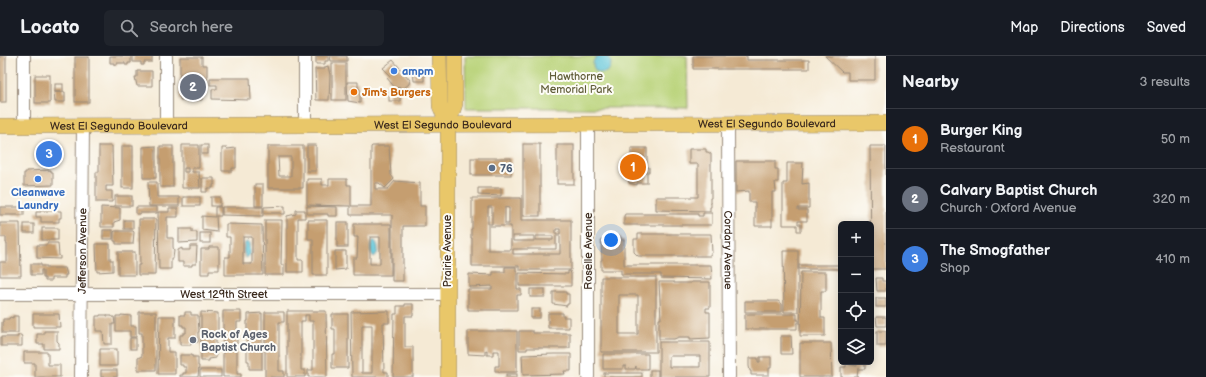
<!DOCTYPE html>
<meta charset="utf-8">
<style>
body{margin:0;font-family:"Balsamiq Sans",sans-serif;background:#20242c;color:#f1f3f6}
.controls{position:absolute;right:12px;bottom:12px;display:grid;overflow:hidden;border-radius:6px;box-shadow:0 2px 10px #0003}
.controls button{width:36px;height:36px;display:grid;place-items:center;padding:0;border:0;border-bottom:1px solid #363941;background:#171b24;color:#f1f3f6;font:20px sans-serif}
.you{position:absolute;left:611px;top:184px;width:14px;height:14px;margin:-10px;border:3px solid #fff;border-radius:50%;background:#1a73e8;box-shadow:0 0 0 6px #1a73e833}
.badge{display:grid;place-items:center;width:26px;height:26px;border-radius:50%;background:#0b8043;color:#fff;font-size:13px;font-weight:700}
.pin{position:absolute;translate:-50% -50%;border:2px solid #fff;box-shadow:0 1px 4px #0006}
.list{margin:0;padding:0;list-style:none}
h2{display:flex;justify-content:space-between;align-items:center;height:52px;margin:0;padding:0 16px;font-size:17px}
h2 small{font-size:13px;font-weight:400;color:#9ea1a6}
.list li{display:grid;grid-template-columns:26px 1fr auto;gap:12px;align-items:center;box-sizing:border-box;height:60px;padding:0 16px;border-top:1px solid #363941}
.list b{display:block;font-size:15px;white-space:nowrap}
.list p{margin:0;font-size:13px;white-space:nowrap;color:#9ea1a6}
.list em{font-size:13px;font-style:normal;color:#9ea1a6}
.icon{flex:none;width:22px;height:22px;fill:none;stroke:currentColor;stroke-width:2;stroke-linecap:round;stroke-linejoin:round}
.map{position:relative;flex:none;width:886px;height:321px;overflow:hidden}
header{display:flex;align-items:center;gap:24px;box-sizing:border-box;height:56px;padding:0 20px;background:#171b24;border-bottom:1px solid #363941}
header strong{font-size:19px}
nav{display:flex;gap:22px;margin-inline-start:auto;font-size:14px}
.search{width:280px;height:36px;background:#20242c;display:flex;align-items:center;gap:10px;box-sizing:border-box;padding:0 14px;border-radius:6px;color:#9ea1a6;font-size:15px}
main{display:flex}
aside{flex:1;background:#171b24}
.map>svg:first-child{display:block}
.green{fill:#b9d379;stroke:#7a7e4c}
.water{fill:#5cc4d8;stroke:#4c777b}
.building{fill:#c59e6f;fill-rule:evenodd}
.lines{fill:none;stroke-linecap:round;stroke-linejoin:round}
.minor-casing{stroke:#988a7a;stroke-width:14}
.major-casing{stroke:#988a7a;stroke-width:16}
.minor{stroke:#fff;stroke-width:12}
.major{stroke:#e9c769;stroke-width:15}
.shop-dot{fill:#3f7fe0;stroke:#fdfcf7;stroke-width:1.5}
.food-dot{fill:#e8710a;stroke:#fdfcf7;stroke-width:1.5}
.service-dot{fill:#5c6f8a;stroke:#fdfcf7;stroke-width:1.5}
.worship-dot{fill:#6b7280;stroke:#fdfcf7;stroke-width:1.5}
.labels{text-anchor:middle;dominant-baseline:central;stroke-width:4;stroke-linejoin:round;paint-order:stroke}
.shop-label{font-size:11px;font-weight:bold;fill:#366cbe;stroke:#fdfcf7;text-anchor:start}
.park-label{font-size:11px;fill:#615d39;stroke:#fdfcf7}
.food-label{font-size:11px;font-weight:bold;fill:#c56008;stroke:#fdfcf7;text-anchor:start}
.street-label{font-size:11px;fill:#3b2a1e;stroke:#fdfcf7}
.service-label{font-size:11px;font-weight:bold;fill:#4e5e75;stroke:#fdfcf7;text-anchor:start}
.worship-label{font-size:11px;font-weight:bold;fill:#5b616d;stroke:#fdfcf7;text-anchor:start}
</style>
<header>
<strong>Locato</strong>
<div class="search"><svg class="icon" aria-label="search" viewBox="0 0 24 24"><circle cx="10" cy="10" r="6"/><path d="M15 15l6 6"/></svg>Search here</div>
<nav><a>Map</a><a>Directions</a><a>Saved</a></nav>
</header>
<main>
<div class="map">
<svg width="886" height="321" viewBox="0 0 886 321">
<rect width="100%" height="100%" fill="#fdfcf7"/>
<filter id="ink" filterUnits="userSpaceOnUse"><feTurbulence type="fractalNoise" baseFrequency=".025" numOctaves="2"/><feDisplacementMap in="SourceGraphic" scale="8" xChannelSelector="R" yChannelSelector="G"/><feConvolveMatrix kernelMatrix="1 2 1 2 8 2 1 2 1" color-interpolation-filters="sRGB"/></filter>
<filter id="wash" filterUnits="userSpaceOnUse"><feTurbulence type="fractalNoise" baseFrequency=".012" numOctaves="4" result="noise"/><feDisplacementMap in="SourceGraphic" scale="16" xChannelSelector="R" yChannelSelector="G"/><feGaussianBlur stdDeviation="0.9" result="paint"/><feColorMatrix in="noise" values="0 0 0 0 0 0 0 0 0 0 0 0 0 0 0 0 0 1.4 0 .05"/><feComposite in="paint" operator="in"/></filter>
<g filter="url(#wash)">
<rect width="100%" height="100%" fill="#f5ead5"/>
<path class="green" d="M465 0H687L688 52H466Z"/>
<g class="water">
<circle cx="602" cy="8" r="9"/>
<path d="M374 184C379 188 380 197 374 201 370 198 370 190 372 186Z"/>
<path d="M247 186 249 187 250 195 249 200 246 202C243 198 243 192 245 187Z"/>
</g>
<g id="blocks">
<g class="building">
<rect x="0" y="0" width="6" height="46"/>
<path d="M110 0H131V7H128V9H125V7H117V9H114V7H110Z"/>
<path d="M133 0H152V6H144V9H141V6H133Z"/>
<path d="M316 0H328V5H325V8H316Z"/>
<path d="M330 0H347V5H331Z"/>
<path d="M693 0H747V4H809V13H693Z"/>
<path d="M825 0H875V24H848V16H842Z"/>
<rect x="75" y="1" width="14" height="45"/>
<path d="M180 1H202V9H207V28H204V34H202V44H180Z"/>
<path d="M393 4 410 24 409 28 404 32H400L399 30 396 33 387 22 390 19 383 12Z"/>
<rect x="332" y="7" width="14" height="37"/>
<path d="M328 10 330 19 329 44H316L315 13H325V11Z"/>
<path d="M413 14H424V25H414Z"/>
<path d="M137 15H152V30H137L135 21H137Z"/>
<rect x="35" y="19" width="15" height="28"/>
<path d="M210 22H250L251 44 212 43V33H217V29H210Z"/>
<path d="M347 26H358V33H360V47L348 45Z"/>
<rect x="55" y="28" width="8" height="8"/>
<rect x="389" y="35" width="11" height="10"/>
<path d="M54 36H65V46H55Z"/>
<rect x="523" y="88" width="17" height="72"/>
<path d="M44 89H56L57 104H41V93H44Z"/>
<path d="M182 89H199V112H192V116H199L200 132H182ZM184 112H188V116H184Z"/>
<rect x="201" y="89" width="7" height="9"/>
<rect x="307" y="89" width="9" height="26"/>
<rect x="557" y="89" width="17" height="39"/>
<path d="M99 90H112L113 130H106V135H112V146H96V116H99Z"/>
<rect x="122" y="90" width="11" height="42"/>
<path d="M156 90V122H143V91Z"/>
<rect x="160" y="90" width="13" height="41"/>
<path d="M268 90H303V132H268ZM278 101H291V120H279Z"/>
<path d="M372 90H389L391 119 394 123 385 132 379 127H375V133H388L395 125 420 127V150H425V170H403V225H392V159H350V150L307 149V123H322V129H329V123H347V129H351V150H371V91Z"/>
<path d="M870 90H886V213H871Z"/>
<path d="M222 92H227V93L236 92V112H232V115H222Z"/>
<path d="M631 92H647V111H649V116H647V127H637V129L629 127V104H631Z"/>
<path d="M689 93H706V96H708L711 98V142H710V147H711V151H710V155L656 154V141H698V108H689Z"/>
<rect x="471" y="102" width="40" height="17"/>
<path d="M736 105H775V113H778V126H775L776 136H772V170H755V146H749V135L736 136Z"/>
<path d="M787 107H803L802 128 809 127V152H798V154H807V165H798V168H801V175H797V169H783V127H787Z"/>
<path d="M51 114V116H53V129L24 130V117H26V115Z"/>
<path d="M202 122H214V129H213V132H207V136H202Z"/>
<path d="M148 126H157V141H179V150H149Z"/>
<rect x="255" y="128" width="8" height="22"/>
<path d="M478 132H501V140L478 139Z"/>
<rect x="115" y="140" width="17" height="10"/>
<rect x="183" y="141" width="17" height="9"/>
<rect x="211" y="141" width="9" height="9"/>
<path d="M472 142H521V164H571V214H519V210H472V182H471V173H472ZM488 151H492V168H488ZM505 151 509 152V168H505ZM488 170H511V194H488ZM556 173H560V178H556ZM513 180H534V185H513ZM536 180H553V184H536ZM556 180H560V198H513V193H556Z"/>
<path d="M285 150V158H281V157H264V151Z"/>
<path d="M307 150 337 151V160H328V158H307Z"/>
<rect x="0" y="151" width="24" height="8"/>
<path d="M101 151 120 152V164L114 166V171H101Z"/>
<path d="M136 151H157V157H140V158H136Z"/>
<path d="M215 151H221V160H216L217 176 202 174V160L215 161Z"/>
<path d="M222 151H263V160L222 159Z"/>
<path d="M169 152H178V161H167V182H173V191L174 195 173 202H171V213H159L158 156H169Z"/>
<path d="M296 154H305V162H298V204H303V216H287V160L296 158Z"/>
<path d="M41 155H61V162H59V166H41V161H36V156H41Z"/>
<path d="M703 157H712V168L711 169H624V160L625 158H698V160H703Z"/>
<path d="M139 163H156L155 219H138V209H140Z"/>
<rect x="124" y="164" width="9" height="9"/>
<path d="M265 164H282L281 209H284V219H265Z"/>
<path d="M308 164H327V219H313V183H308Z"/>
<rect x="337" y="166" width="11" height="25"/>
<path d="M0 167H20L21 220H0V206H7V187H6V181H0Z"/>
<rect x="24" y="168" width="10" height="9"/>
<path d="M226 168 262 169 263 219H225V201H230V181H226ZM243 181H252V208H243Z"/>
<path d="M354 168H391V219H353V202H357L358 181H354ZM370 181H380V208H370Z"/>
<rect x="42" y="172" width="16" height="12"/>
<path d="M179 173H192V176H197V186L179 187Z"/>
<rect x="103" y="174" width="10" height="9"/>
<path d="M115 175H133L134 176 133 188H116V185H114V176Z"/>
<rect x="200" y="177" width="10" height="10"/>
<path d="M638 178H711L712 197H711V200H638L634 196V183H638Z"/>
<path d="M610 181H621V184H624V209H711L712 223 661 222V218H621V214H601V204H602L601 183H610Z"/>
<path d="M47 187H58L59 200H60V203L37 202V189H47Z"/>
<path d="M96 188H110V204H113V215L97 216Z"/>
<path d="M190 190H197L196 208H192V210H183V206H178V194L182 192V194H190Z"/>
<path d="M209 191H219V214H209V218H201V193H209Z"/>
<path d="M335 195H346V213L335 214Z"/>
<path d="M783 195H798V256H784Z"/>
<rect x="118" y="196" width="17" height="23"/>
<path d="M31 208H41V210H47V212H65L67 219H65V222H51V225H45V222H43V214H41V219H31Z"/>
<rect x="799" y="209" width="42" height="4"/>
<path d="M505 211H516V215H517V233H521V239H517V254H468V233H492V230L469 231V218L493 219V216H505Z"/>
<path d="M568 215H570L571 218V230H519V217L568 218Z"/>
<path d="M801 216H826V235H821V262H825V280H800Z"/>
<path d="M601 221H656V296H601ZM619 239H638V278H619Z"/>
<path d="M876 222H882V225H886V235H877Z"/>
<path d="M659 226H674V227H691V226H710V252H706V256H710V282L690 283V281H679L674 283H659V263H661Z"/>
<rect x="530" y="233" width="15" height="8"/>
<path d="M553 236H566V238H569V248H567V250L553 248Z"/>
<rect x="876" y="242" width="10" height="9"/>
<path d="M745 245H778L782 248V256H745Z"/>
<path d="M405 248H413V260H405V291H413V321H393L394 258H397V250H405Z"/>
<rect x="531" y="253" width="9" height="9"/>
<path d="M223 255H241V266H237V318H241V321H223Z"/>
<path d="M287 255H326L327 321H308V314H313V265H309V259H305V265H301V314H305V321H287Z"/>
<path d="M389 255V267H383L384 316H388V321H352L351 256ZM362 269H372V317H362Z"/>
<path d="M139 256H156V314H138V302L142 300V277H139Z"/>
<path d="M185 256H191V259H198L199 276H198V286H191V289H180V279H183V277H186V271H183V269H180V259H185Z"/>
<path d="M201 256 218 257V277H216V302L209 303V305H201Z"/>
<path d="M265 256H284V266H279V315H284V321H265Z"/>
<path d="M262 257V313H249V305H247V265H248V258Z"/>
<path d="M548 257H563V261H569V272H548Z"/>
<path d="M33 258H59L60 271H33Z"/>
<path d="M332 258H348V312H332V298H335V273H332Z"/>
<path d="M745 258H797V264H799V267H797V273H745Z"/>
<path d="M100 259H107V260H112V261H114L115 268H112V288H104L103 275H96V260H100Z"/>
<path d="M121 259 131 260V270H136V281H130V275H116V260H121Z"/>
<path d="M13 260H18V277H2V266H3V263H9L10 261 13 262Z"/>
<path d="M159 260H175V282H168V296H175V318H158Z"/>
<path d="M876 261H886V270H877Z"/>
<path d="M44 275H57V285L59 287V293H44V288H37V278H44Z"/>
<path d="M468 275H517V316H499V315H495V310H499V295H493V299H487V294L485 295V299L468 298Z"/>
<path d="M519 275H533V277H570V292H527V294H519Z"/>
<rect x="877" y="275" width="9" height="15"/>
<path d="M18 279H21L22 281V290H1V281H18Z"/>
<path d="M781 280H791L792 298H781Z"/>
<rect x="130" y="282" width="6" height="11"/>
<path d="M659 286H710V321H659ZM669 300H700V311H669Z"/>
<path d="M800 287H831L832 321H800Z"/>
<rect x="100" y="293" width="17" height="17"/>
<path d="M24 296H48V309H60V321H35V307H24Z"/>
<path d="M554 298H571V315H564L565 318 523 319 522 299Z"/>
<path d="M603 298H648V313H636V310L635 313H626V310H623V313H603Z"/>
<path d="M180 299H192V301H198V310H199L198 321H180V319H183V317H186V311H183V309H180Z"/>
<path d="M760 301H771V312H769V319H751V315H750L749 310V302H758V306H760Z"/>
<path d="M857 306H865V313H858L857 321H841V311H846V308L857 310Z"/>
<rect x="101" y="314" width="16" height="7"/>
<rect x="200" y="314" width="21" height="7"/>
<rect x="650" y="314" width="8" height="7"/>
<rect x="604" y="317" width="38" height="4"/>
<rect x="506" y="318" width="11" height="3"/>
</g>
</g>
</g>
<g filter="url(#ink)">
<use href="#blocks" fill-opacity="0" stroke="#988a7a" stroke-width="1"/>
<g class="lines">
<g class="minor-casing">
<g id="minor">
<path d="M24 0V69"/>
<path d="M305 0V69"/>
<path d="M588 68V321"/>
<path id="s1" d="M728 68 729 321"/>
<path d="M166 69V0"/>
<path id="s2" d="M0 238H447"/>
<path id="s3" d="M81 321 83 69"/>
</g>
</g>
<g class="major-casing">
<g id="major">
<path d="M439 0 440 50 448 69"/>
<path id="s4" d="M0 70 886 67"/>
<path d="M448 321V69L455 48V0"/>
</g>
</g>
<use href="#minor" class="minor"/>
<use href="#major" class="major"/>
</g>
</g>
<g class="shop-dot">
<circle cx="394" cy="15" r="4"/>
<circle cx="38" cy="123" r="4"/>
</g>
<circle class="food-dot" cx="354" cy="36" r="4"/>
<circle class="service-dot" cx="492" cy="112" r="4"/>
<circle class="worship-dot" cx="193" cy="284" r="4"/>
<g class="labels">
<g class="shop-label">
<text x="402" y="15">ampm</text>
<text x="38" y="136" text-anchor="middle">Cleanwave<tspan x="38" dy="13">Laundry</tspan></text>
</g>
<g class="park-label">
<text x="576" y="20">Hawthorne<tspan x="576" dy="13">Memorial Park</tspan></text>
</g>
<g class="food-label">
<text x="362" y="36">Jim's Burgers</text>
</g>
<g class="street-label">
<text stroke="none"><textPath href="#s4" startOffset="767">West El Segundo Boulevard</textPath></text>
<text stroke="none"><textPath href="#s4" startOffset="119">West El Segundo Boulevard</textPath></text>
<text stroke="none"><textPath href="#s4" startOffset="443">West El Segundo Boulevard</textPath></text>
<text stroke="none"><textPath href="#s1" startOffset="126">Cordary Avenue</textPath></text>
<text stroke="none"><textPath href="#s3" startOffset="126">Jefferson Avenue</textPath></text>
<text transform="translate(447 195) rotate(-90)">Prairie Avenue</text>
<text transform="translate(588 195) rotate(-90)">Roselle Avenue</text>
<text stroke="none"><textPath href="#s2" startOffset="224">West 129th Street</textPath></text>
</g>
<g class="service-label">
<text x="500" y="112">76</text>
</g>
<g class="worship-label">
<text x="201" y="278">Rock of Ages<tspan x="201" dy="13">Baptist Church</tspan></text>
</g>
</g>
</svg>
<div class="controls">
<button>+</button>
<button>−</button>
<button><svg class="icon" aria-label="locate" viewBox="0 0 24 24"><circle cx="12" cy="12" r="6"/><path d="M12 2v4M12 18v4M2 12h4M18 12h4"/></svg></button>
<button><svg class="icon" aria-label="layers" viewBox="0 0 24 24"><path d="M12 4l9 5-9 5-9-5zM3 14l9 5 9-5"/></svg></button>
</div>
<div class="you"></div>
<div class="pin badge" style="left:633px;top:111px;background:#e8710a">1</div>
<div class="pin badge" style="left:193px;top:31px;background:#6b7280">2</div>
<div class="pin badge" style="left:49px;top:98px;background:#3f7fe0">3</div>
</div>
<aside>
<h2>Nearby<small>3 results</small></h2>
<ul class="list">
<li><span class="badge" style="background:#e8710a">1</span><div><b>Burger King</b><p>Restaurant</p></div><em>50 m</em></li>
<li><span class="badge" style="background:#6b7280">2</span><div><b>Calvary Baptist Church</b><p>Church · Oxford Avenue</p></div><em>320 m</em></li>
<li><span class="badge" style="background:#3f7fe0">3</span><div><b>The Smogfather</b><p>Shop</p></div><em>410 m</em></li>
</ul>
</aside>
</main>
